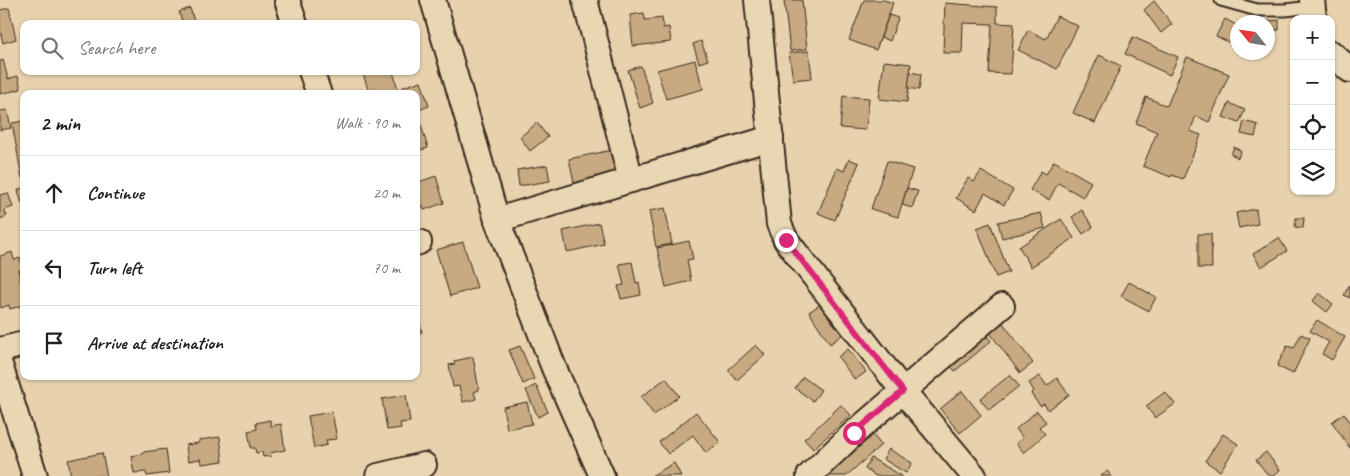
<!DOCTYPE html>
<meta charset="utf-8">
<style>
body{margin:0;font-family:Caveat,sans-serif;background:#f6f6f6;color:#202124}
.controls{position:absolute;right:15px;top:15px;display:grid;overflow:hidden;border-radius:10px;box-shadow:0 1px 4px #0004}
.controls button{width:45px;height:45px;display:grid;place-items:center;padding:0;border:0;border-bottom:1px solid #e0e0e0;background:#fff;color:#202124;font:25px sans-serif}
.compass{position:absolute;left:1230px;top:15px;width:45px;height:45px;border-radius:50%;background:#fff;box-shadow:0 1px 4px #0004;rotate:300deg}
.stop{position:absolute;width:15px;height:15px;margin:-11px;border:4px solid #db2777;border-radius:50%;background:#fff}
.stop.end{background:#db2777;border-color:#fff;box-shadow:0 1px 5px #0008}
.list{margin:0;padding:0;list-style:none}
h2{display:flex;justify-content:space-between;align-items:center;height:65px;margin:0;padding:0 20px;font-size:21px}
h2 small{font-size:16px;font-weight:400;color:#757577}
.list li{display:grid;grid-template-columns:32px 1fr auto;gap:15px;align-items:center;box-sizing:border-box;height:75px;padding:0 20px;border-top:1px solid #e0e0e0}
.list b{display:block;font-size:19px;white-space:nowrap}
.list em{font-size:16px;font-style:normal;color:#757577}
.icon{flex:none;width:28px;height:28px;fill:none;stroke:currentColor;stroke-width:2;stroke-linecap:round;stroke-linejoin:round}
.map{position:relative;flex:none;width:1350px;height:476px;overflow:hidden}
.search{position:absolute;background:#fff;box-shadow:0 1px 4px #0004;left:20px;top:20px;width:400px;height:55px;display:flex;align-items:center;gap:12px;box-sizing:border-box;padding:0 18px;border-radius:10px;color:#757577;font-size:19px}
.panel{position:absolute;background:#fff;box-shadow:0 1px 4px #0004;left:20px;top:90px;width:400px;height:290px;border-radius:10px}
.map>svg:first-child{display:block}
.building{fill:#c7aa81;stroke:#3b2a1e}
.lines{fill:none;stroke-linecap:round;stroke-linejoin:round}
.service-casing{stroke:#3b2a1e;stroke-width:15}
.minor-casing{stroke:#3b2a1e;stroke-width:28}
.service{stroke:#e9d7b4;stroke-width:11}
.minor{stroke:#e9d7b4;stroke-width:24}
.route{stroke:#db2777;stroke-width:6}
</style>
<div class="map">
<svg width="1350" height="476" viewBox="0 0 1350 476">
<rect width="100%" height="100%" fill="#e7d2ad"/>
<filter id="ink" filterUnits="userSpaceOnUse"><feTurbulence type="fractalNoise" baseFrequency=".02" numOctaves="2"/><feDisplacementMap in="SourceGraphic" scale="10" xChannelSelector="R" yChannelSelector="G"/><feConvolveMatrix kernelMatrix="1 2 1 2 8 2 1 2 1" color-interpolation-filters="sRGB"/></filter>
<g filter="url(#ink)">
<g class="building">
<path d="M784 0H802L807 49 790 51Z"/>
<path d="M864 0H884L893 3 876 50 849 40Z"/>
<path d="M1154 1 1172 24 1161 33 1144 10Z"/>
<path d="M945 3 997 7V23L1014 24 1011 74 989 73 992 24 963 23 962 53H943Z"/>
<path d="M9 8 16 39 3 43 0 30V10Z"/>
<path d="M190 8 195 24H183L179 12Z"/>
<path d="M644 13 645 20 662 18 663 28 669 27 671 42 633 46 630 15Z"/>
<path d="M889 15 898 18 890 41 881 37Z"/>
<path d="M1057 16 1078 26 1057 69 1018 50 1028 30 1046 39Z"/>
<path d="M1225 19 1238 26V47L1216 36Z"/>
<path d="M1279 20V30H1269L1268 21Z"/>
<path d="M1133 37 1178 57 1170 75 1125 54Z"/>
<path d="M701 41 708 60 699 63 693 44Z"/>
<path d="M809 51 812 78 793 80 789 53Z"/>
<path d="M1099 55 1121 66 1095 123 1073 113Z"/>
<path d="M1187 57 1229 74 1209 122 1196 116 1190 131 1201 135 1183 179 1172 175 1171 177 1143 166 1157 132 1136 123 1146 97 1167 106Z"/>
<path d="M3 60 8 79 18 76 21 89 0 94V61Z"/>
<path d="M695 60 703 89 666 99 657 70Z"/>
<path d="M884 61 911 64 907 102 879 99Z"/>
<path d="M641 66 653 103 640 108 628 70Z"/>
<path d="M362 71H393L399 94H375L374 90 369 92Z"/>
<path d="M910 72 921 74 919 90 908 88Z"/>
<path d="M421 81 429 106 416 111V94H406L403 87Z"/>
<path d="M843 96 869 98 866 130 840 128Z"/>
<path d="M1229 103 1245 110 1239 123 1223 117Z"/>
<path d="M7 110 11 128 0 130V111Z"/>
<path d="M24 121V178H22L12 123Z"/>
<path d="M1244 121 1258 125 1255 137 1241 134Z"/>
<path d="M420 122 428 148 416 151V123Z"/>
<path d="M537 123 548 137 530 151 520 137Z"/>
<path d="M1234 147 1241 151 1238 158 1231 154Z"/>
<path d="M612 150 617 173 574 183 569 159Z"/>
<path d="M849 159 859 163 835 220 818 213 837 168 844 171Z"/>
<path d="M887 161 913 169 898 217 871 209Z"/>
<path d="M1054 161 1091 182 1083 197 1058 183 1049 200 1030 190 1041 171 1046 174Z"/>
<path d="M547 165 550 181 519 186 517 170Z"/>
<path d="M981 171 1013 190 1004 205 985 193 976 210 956 198 968 178 974 182Z"/>
<path d="M436 176 444 203 424 210 416 188V183Z"/>
<path d="M24 187V204H22L18 190Z"/>
<path d="M907 188 918 191 912 208 902 205Z"/>
<path d="M8 193 13 207 4 210 7 216 0 219V195Z"/>
<path d="M665 208 672 244 656 247 649 211Z"/>
<path d="M1256 209 1258 224 1239 228 1236 213Z"/>
<path d="M1082 210 1093 227 1083 234 1072 217Z"/>
<path d="M1041 213 1045 228 1002 238 998 222Z"/>
<path d="M1296 218H1304L1303 228 1295 227Z"/>
<path d="M1061 219 1074 238 1031 267 1019 247Z"/>
<path d="M599 223 604 244 567 252 563 231Z"/>
<path d="M990 223 1009 272 996 277 977 228Z"/>
<path d="M1198 234H1211L1212 268H1198Z"/>
<path d="M1279 238 1287 251 1261 267 1253 254Z"/>
<path d="M689 241 693 259 687 260 691 281 666 287 657 248Z"/>
<path d="M463 242 477 288 450 296 436 250Z"/>
<path d="M12 252 14 260 20 258 23 269 18 271 22 286H24V305L10 309 9 305 1 308 0 304V256Z"/>
<path d="M632 262 636 283 639 282 641 295 621 299 618 286 624 285 619 264Z"/>
<path d="M1129 282 1156 297 1149 311 1121 296Z"/>
<path d="M1350 284V298L1344 295Z"/>
<path d="M1319 293 1333 304 1327 312 1313 301Z"/>
<path d="M822 303 842 335 830 344 809 312Z"/>
<path d="M416 309 422 332 416 334Z"/>
<path d="M1000 319 1033 363 1020 373 987 329Z"/>
<path d="M1317 320 1345 337 1332 360 1322 354 1329 342 1310 331Z"/>
<path d="M983 331 991 341 955 371 946 361Z"/>
<path d="M1301 334 1310 338 1293 374 1277 366 1287 346 1294 348Z"/>
<path d="M756 345 765 355 737 380 728 370Z"/>
<path d="M520 346 534 379 523 384 509 350Z"/>
<path d="M848 349 866 372 855 380 838 357Z"/>
<path d="M473 357 479 390 474 392 476 399 463 402 459 386 453 387 449 365 455 364 454 361Z"/>
<path d="M1010 375 1019 386 989 410 980 399Z"/>
<path d="M1040 376 1047 386 1057 378 1069 395 1048 410 1044 404 1040 406 1031 394 1034 391 1029 383Z"/>
<path d="M803 377 821 390 813 401 795 388Z"/>
<path d="M666 378 679 396 654 415 641 397Z"/>
<path d="M536 385 548 412 538 417 526 390Z"/>
<path d="M962 391 981 415 960 433 940 409Z"/>
<path d="M1165 392 1175 404 1155 418 1146 406Z"/>
<path d="M406 395 410 422 400 423 401 428 387 430 382 399Z"/>
<path d="M527 402 532 424 507 429 503 407Z"/>
<path d="M841 405 851 415 813 449 804 439Z"/>
<path d="M1037 411 1046 422 1039 427 1045 434 1024 453 1016 443 1023 438 1016 429Z"/>
<path d="M332 412 337 439 326 440 327 445 314 448 308 416Z"/>
<path d="M696 412 720 442 706 453 693 435 668 454 659 442Z"/>
<path d="M1344 413 1350 422V448L1332 422Z"/>
<path d="M270 420 271 426 281 424 285 450 270 453 271 456 263 457 262 452 256 453 255 448H251L248 431 257 429 256 423Z"/>
<path d="M1223 434 1238 444 1220 471 1205 461Z"/>
<path d="M873 435 881 445 846 476H826Z"/>
<path d="M220 437 223 461 202 464 201 459 188 461 186 445 199 443V440Z"/>
<path d="M166 449 169 473 147 476 146 472 134 473 131 456 143 454V452Z"/>
<path d="M889 449 912 463 906 473 883 459Z"/>
<path d="M1266 452 1280 470 1273 476H1269L1256 460Z"/>
<path d="M102 453 107 476H71L68 460Z"/>
<path d="M871 458 902 476H876L865 469Z"/>
<path d="M674 463 681 476H651Z"/>
<path d="M1107 471 1112 476H1101Z"/>
</g>
<g class="lines">
<g class="service-casing">
<path id="service" d="M1221 0 1257 10H1285L1312 7"/>
</g>
<g class="minor-casing">
<g id="minor">
<path d="M287 0 295 24"/>
<path d="M433 0 497 220 554 368 602 476"/>
<path d="M585 0 631 180"/>
<path d="M757 0 779 224 786 240 903 391 974 476"/>
<path d="M1312 0 1314 19"/>
<path d="M1331 53 1350 70"/>
<path d="M311 71 319 94"/>
<path d="M497 220 771 138"/>
<path d="M416 243 419 242"/>
<path d="M0 350 24 344"/>
<path d="M0 365 35 476"/>
<path d="M378 476 424 465"/>
<path d="M809 476 854 433 1002 306"/>
</g>
</g>
<use href="#service" class="service"/>
<use href="#minor" class="minor"/>
</g>
</g>
<g class="lines" filter="url(#ink)">
<path class="route" d="M786 240 903 391 854 433"/>
</g>
</svg>
<div class="controls">
<button>+</button>
<button>−</button>
<button><svg class="icon" aria-label="locate" viewBox="0 0 24 24"><circle cx="12" cy="12" r="6"/><path d="M12 2v4M12 18v4M2 12h4M18 12h4"/></svg></button>
<button><svg class="icon" aria-label="layers" viewBox="0 0 24 24"><path d="M12 4l9 5-9 5-9-5zM3 14l9 5 9-5"/></svg></button>
</div>
<svg class="compass" viewBox="-18 -18 36 36"><path d="M0-13l5 13h-10z" fill="#e53935"/><path d="M0 13l5-13h-10z" fill="#757577"/></svg>
<div class="stop" style="left:854px;top:433px"></div>
<div class="stop end" style="left:786px;top:240px"></div>
<div class="search"><svg class="icon" aria-label="search" viewBox="0 0 24 24"><circle cx="10" cy="10" r="6"/><path d="M15 15l6 6"/></svg>Search here</div>
<section class="panel">
<h2>2 min<small>Walk · 90 m</small></h2>
<ul class="list">
<li><svg class="icon" aria-label="ahead" viewBox="0 0 24 24"><path d="M12 20V5M6 11l6-6 6 6"/></svg><div><b>Continue</b></div><em>20 m</em></li>
<li><svg class="icon" aria-label="left" viewBox="0 0 24 24"><path d="M17 20v-9H6M10 6l-5 5 5 5"/></svg><div><b>Turn left</b></div><em>70 m</em></li>
<li><svg class="icon" aria-label="arrive" viewBox="0 0 24 24"><path d="M6 21V4h12l-3 4 3 4H6"/></svg><div><b>Arrive at destination</b></div></li>
</ul>
</section>
</div>
